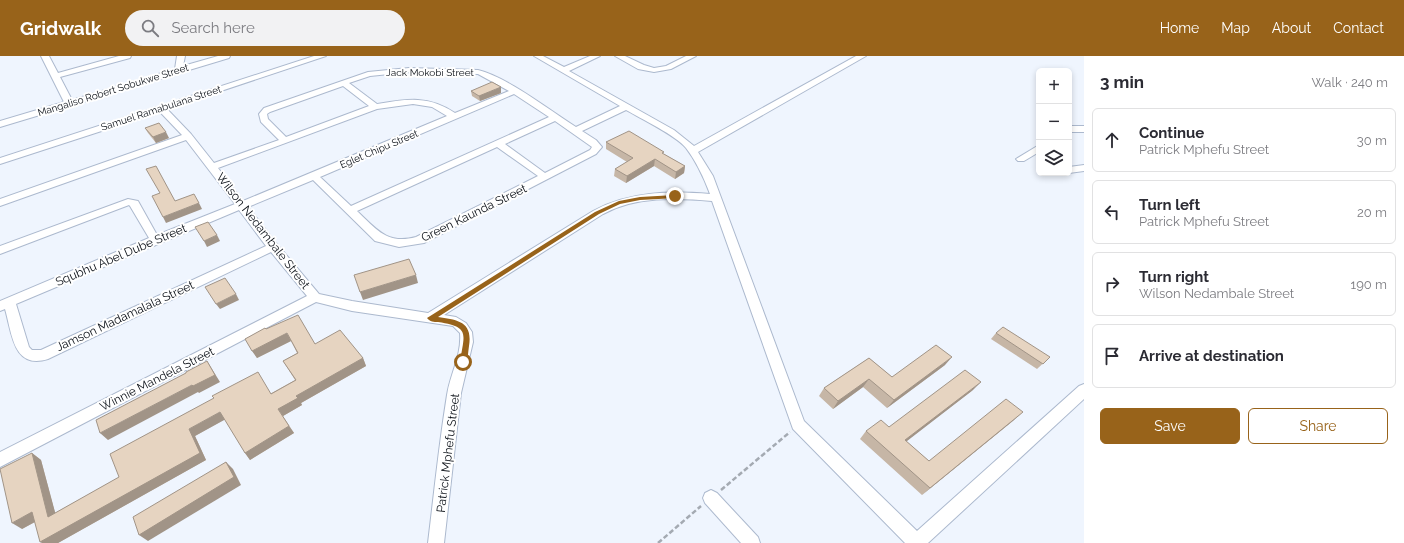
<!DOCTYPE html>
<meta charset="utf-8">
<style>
body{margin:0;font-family:Raleway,sans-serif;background:#f2f2f3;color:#2b2b33}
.controls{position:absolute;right:12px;top:12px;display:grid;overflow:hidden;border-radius:6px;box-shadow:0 2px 6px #0003}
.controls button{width:36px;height:36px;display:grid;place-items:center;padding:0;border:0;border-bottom:1px solid #e1e1e2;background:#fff;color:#2b2b33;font:20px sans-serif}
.stop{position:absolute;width:12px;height:12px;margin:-9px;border:3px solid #98631a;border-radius:50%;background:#fff}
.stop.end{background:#98631a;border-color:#fff;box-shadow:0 1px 4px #0008}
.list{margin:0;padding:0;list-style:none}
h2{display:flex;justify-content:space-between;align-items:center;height:52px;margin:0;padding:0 16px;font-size:17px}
h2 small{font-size:13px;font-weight:400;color:#7c7c81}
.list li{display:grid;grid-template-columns:26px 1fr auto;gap:12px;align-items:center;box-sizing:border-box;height:64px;margin:0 8px 8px;padding:0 8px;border:1px solid #e1e1e2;border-radius:6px}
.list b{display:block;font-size:15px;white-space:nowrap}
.list p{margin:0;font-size:13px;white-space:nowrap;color:#7c7c81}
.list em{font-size:13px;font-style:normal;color:#7c7c81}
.actions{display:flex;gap:8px;padding:12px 16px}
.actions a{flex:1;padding:9px 0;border:1px solid #98631a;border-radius:6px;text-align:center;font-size:14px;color:#98631a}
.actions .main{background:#98631a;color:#fff}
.icon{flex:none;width:22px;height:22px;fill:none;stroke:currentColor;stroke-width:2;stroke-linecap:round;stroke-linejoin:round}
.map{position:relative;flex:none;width:1084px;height:487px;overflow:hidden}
header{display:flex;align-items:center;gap:24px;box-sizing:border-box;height:56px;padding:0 20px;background:#98631a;color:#fff}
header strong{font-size:19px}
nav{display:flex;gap:22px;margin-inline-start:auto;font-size:14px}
.search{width:280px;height:36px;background:#f2f2f3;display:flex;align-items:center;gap:10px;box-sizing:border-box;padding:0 14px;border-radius:22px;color:#7c7c81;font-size:15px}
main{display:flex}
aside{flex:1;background:#fff}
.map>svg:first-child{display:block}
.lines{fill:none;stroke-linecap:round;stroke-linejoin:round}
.street-casing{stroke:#acb9ce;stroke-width:2}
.path{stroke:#a4aab2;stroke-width:2.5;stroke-dasharray:5 2.5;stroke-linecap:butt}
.street{fill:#fff;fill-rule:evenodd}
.wall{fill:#c6b6a6}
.shaded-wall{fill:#a19487}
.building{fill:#e6d4c1;stroke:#a19487}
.route{fill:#98631a}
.labels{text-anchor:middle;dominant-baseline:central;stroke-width:4;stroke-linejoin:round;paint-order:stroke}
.far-street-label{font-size:10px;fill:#0c1118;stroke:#fff}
.street-label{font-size:12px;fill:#0c1118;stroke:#fff}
</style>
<header>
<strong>Gridwalk</strong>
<div class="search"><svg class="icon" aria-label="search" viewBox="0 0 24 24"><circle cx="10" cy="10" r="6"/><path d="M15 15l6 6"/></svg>Search here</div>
<nav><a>Home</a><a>Map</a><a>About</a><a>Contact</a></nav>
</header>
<main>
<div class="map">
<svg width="1084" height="487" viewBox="0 0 1084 487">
<rect width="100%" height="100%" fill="#eff5fe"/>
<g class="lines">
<g class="street-casing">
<g id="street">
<path d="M41 0H49L58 17 119 0H131L130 2 60 21 72 44 175 13 177 0H185L183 10 218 0H230L229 2 0 71V65L64 46Z"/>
<path d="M314 0H326L167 53 191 78 214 107 279 84 261 66 259 58 264 52 368 16 409 12 478 14C507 21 549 54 576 71L620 50 534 0H543L564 11 590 0H600L569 15 674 74 694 90 856 0H866L698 96 713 120 804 365 917 475 1079 330 1084 328V343L928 487H905L793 373 712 145C676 142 636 140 603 158L444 259 456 261 466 267 472 276 473 286 461 337 444 487H428C434 438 439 388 447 339 450 318 462 299 460 277L453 270 352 255 316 246 0 411V396L307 240 271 196 48 303C13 314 12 277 5 253L0 255V245L149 182 130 150 129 149 0 198V190L128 143 138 145 157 179 235 148 186 84 0 150V143L182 79 160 56 0 108V102ZM409 16 478 18 509 35 455 57C428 39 407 43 377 48L349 27 370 20ZM343 30 369 50 286 81 268 63 267 58 270 56ZM514 38 549 61 351 150 320 121ZM413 48 432 51 447 60 243 145 218 112 377 53ZM626 54C640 62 677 80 686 92 696 105 704 122 710 138 670 135 629 135 593 155L428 257 352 245 319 238 277 188 248 151 313 124 375 185 399 191 424 187 596 98 602 91 596 84 582 75ZM555 65 592 91 590 94 545 117 505 88ZM497 91 538 120 416 181C387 189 376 173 357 155ZM239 154 266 190 41 294H32L29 291 16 248Z"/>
<path d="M615 0H625L644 9 654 12 666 10 686 0H696L671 13 654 16 638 13Z"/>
<rect x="1069" y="70" width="15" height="6"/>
<path d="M1039 89V96L1024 105H1018L1016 103Z"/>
<path d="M1084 109V115L1069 117V111Z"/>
<path d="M711 434 717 437 758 481 760 487H741L705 447 703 442 705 437Z"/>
</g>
</g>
<g class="path">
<path d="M721 434 790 376"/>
<path d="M658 487 701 450"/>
</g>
<use href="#street" class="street"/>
</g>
<g class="wall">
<path d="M471 35 501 37 480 45 472 40Z"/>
<path d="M145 72 169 82 156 87 148 77Z"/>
<path d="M606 86 664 98 685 110 684 117 675 123 654 110 626 127 614 120 615 113 627 106 606 93Z"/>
<path d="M266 273 363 302 366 310 301 347 302 349 283 360 294 377 250 404 245 397 225 363 195 380 206 404 58 487H42L35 466 22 473 32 397 41 404 55 457 295 324 283 305 297 297 291 285 257 302 245 283Z"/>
<path d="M996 277 1050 301 1037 313 991 283Z"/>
<path d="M869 302 892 321 945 309 887 352 863 331 833 353 819 340 824 332Z"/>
<path d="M973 334 906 385 929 405 1014 364 922 439 860 383 866 375 889 371Z"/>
</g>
<g class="shaded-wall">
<path d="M501 31V37L480 45 479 40Z"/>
<path d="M166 76 169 82 156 87 153 81Z"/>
<path d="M655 103 654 110 626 127 627 120Z"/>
<path d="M685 110 684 117 675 123 676 116Z"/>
<path d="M199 147 202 153 166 167 163 161Z"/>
<path d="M217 179 220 185 207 191 204 185Z"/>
<path d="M416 219 418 227 363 244 360 236Z"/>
<path d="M236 238 239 244 220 253 216 248Z"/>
<path d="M287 277 291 285 257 302 252 295Z"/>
<path d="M952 301 945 309 887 352 894 344Z"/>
<path d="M363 302 366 310 301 347 302 349 283 360 278 353 296 340Z"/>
<path d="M207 305 212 313 220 326 199 337 198 336 108 384 100 377 192 329Z"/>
<path d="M869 323 863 331 833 353 838 345Z"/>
<path d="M981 326 973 334 898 392 905 384Z"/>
<path d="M220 356 226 363 195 380 206 404 58 487H42L40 486 189 373Z"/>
<path d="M1023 356 1014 364 922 439 930 432Z"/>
<path d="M289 370 294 377 250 404 245 397Z"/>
<path d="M32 397 41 404 58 467 48 461Z"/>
<path d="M226 406 233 413 241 429 148 485 139 479Z"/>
<path d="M32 456 42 462 22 473 12 467Z"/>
</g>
<g class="building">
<path d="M492 26 501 31 479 40 471 35Z"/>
<path d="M159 67 166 76 153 81 145 72Z"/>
<path d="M629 75 664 96 662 97 685 110 676 116 655 103 627 120 615 113 633 102 606 86Z"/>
<path d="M156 110 175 145 194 138 199 147 163 161 152 140 160 137 146 113Z"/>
<path d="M208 166 217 179 204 185 195 171Z"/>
<path d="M409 203 416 219 360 236 354 219Z"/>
<path d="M225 222 236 238 216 248 205 231Z"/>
<path d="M298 259 315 288 340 274 363 302 296 340 298 342 278 353 289 370 245 397 220 356 189 373 200 397 40 486 32 456 12 467 0 413 32 397 48 461 119 421 110 398 214 342 212 340 258 316 271 338 296 324 283 305 298 297 287 277 252 295 245 283 265 272 266 273Z"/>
<path d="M1003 271 1050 301 1043 308 996 277Z"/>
<path d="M936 289 952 301 894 344 869 323 838 345 824 332 869 302 892 321Z"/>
<path d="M207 305 215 319 193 330 192 329 100 377 96 364 186 317V316Z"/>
<path d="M965 314 981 326 905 384 929 405 1006 343 1023 356 930 432 866 375 881 364 889 371Z"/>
<path d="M226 406 234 421 139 479 133 461Z"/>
</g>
<path class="route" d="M675 139H677V142L640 144 620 148 599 158 438 261C457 264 473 265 469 290 468 296 468 303 466 308H461L460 306C464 278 471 271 438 266 434 266 430 266 427 262L595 156 619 145 640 141Z"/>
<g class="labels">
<g class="far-street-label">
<text x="430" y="16">Jack Mokobi Street</text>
<text transform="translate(113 34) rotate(-17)">Mangaliso Robert Sobukwe Street</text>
<text transform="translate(161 52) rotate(-18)">Samuel Ramabulana Street</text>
<text transform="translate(379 93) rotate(-23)">Eglet Chipu Street</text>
</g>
<g class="street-label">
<text transform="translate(474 157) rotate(-26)">Green Kaunda Street</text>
<text transform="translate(263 175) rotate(52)">Wilson Nedambale Street</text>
<text transform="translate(121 199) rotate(-23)">Squbhu Abel Dube Street</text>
<text transform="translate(125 260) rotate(-25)">Jamson Madamalala Street</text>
<text transform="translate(157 323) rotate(-27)">Winnie Mandela Street</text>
<text transform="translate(448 397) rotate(-83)">Patrick Mphefu Street</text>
</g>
</g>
</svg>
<div class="controls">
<button>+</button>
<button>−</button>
<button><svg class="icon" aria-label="layers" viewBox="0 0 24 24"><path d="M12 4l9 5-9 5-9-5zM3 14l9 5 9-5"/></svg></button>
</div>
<div class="stop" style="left:463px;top:306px"></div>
<div class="stop end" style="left:675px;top:140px"></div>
</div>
<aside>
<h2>3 min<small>Walk · 240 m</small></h2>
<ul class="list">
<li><svg class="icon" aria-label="ahead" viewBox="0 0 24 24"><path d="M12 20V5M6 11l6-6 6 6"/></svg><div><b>Continue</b><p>Patrick Mphefu Street</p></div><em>30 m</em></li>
<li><svg class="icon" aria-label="left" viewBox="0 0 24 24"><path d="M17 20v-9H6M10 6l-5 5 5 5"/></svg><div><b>Turn left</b><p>Patrick Mphefu Street</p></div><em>20 m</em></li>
<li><svg class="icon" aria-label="right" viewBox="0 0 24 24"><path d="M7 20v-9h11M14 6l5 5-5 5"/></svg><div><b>Turn right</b><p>Wilson Nedambale Street</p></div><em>190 m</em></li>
<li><svg class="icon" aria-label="arrive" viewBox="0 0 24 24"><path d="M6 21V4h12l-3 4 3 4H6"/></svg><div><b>Arrive at destination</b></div></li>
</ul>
<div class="actions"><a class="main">Save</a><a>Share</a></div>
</aside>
</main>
